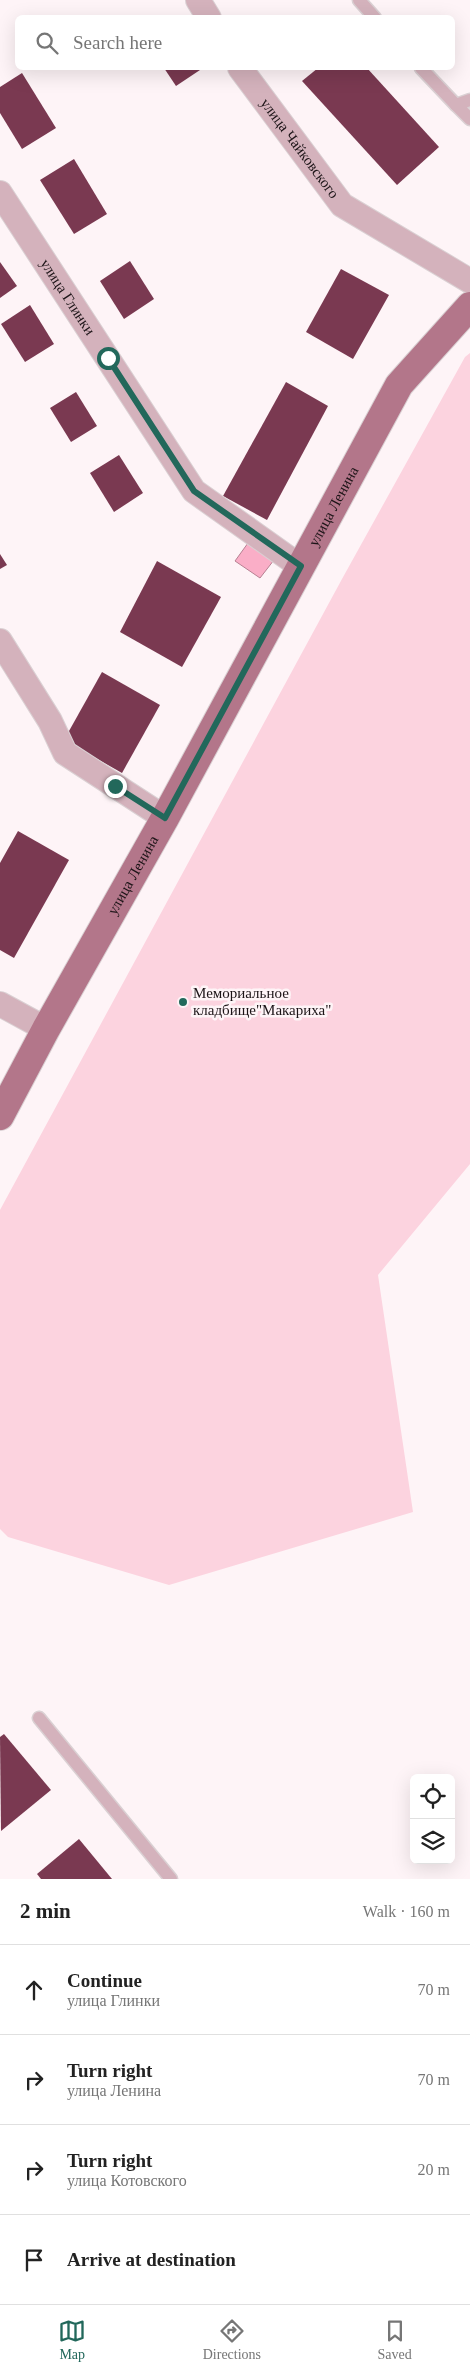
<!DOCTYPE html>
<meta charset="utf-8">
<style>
body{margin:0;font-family:Georgia,serif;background:#f2f2f2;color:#222}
.controls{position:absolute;right:15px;bottom:15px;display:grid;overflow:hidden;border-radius:8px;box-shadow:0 5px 20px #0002}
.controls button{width:45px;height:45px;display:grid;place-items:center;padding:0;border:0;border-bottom:1px solid #e0e0e0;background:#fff;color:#222;font:25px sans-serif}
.stop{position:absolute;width:15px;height:15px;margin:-11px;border:4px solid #22685b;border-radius:50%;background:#fff}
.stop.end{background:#22685b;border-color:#fff;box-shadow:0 1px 5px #0008}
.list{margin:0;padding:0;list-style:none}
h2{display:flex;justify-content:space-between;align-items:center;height:65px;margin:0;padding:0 20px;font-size:21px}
h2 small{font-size:16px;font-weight:400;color:#767676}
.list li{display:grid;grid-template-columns:32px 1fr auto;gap:15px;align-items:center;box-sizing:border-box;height:90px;padding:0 20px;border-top:1px solid #e0e0e0}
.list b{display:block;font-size:19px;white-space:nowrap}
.list p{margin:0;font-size:16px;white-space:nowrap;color:#767676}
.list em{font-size:16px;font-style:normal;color:#767676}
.icon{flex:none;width:28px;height:28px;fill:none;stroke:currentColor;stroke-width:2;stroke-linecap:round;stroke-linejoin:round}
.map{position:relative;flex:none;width:470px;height:1879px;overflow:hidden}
.search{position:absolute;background:#fff;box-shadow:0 5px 20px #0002;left:15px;right:15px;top:15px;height:55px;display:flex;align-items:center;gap:12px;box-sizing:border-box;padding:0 18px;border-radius:8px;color:#767676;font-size:19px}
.sheet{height:425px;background:#fff}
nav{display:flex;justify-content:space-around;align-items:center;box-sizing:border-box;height:70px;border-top:1px solid #e0e0e0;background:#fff;font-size:14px;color:#767676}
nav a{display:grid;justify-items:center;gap:2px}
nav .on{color:#22685b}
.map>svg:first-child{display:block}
.green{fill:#fcd3df}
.water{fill:#faaec7;stroke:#b78092}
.building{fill:#7a3951}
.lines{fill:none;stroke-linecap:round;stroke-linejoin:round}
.service-casing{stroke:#dad0d3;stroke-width:15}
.minor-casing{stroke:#dad0d3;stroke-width:26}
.primary-casing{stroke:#dad0d3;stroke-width:30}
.service{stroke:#d4b2bc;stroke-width:12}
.minor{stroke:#d4b2bc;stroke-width:24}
.primary{stroke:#b3768a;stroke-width:28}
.route{stroke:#22685b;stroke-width:6}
.poi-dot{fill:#22685b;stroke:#fef4f7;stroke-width:2}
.labels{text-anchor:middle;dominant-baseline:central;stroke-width:5;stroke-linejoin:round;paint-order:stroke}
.street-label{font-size:15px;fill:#1c1417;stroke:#fef4f7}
.poi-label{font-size:15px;fill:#1c1417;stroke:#fef4f7;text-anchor:start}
</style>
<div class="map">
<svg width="470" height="1879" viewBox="0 0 470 1879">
<rect width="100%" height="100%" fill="#fef4f7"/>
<path class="green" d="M470 353V1164L378 1275 413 1512 169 1585 8 1537 0 1529V1210L342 579 465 357Z"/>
<path class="water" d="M248 543 274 560 260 578 235 561Z"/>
<g class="building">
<path d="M164 68H203L176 86Z"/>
<path d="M318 68H367L439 147 397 185 302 81Z"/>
<path d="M22 73 56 128 22 149 0 113V87Z"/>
<path d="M74 159 107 214 74 234 40 180Z"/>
<path d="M130 261 154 299 124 319 100 281Z"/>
<path d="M0 262 17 286 0 298Z"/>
<path d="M341 269 389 295 353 359 306 332Z"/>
<path d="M30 305 54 344 25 362 1 324Z"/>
<path d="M286 382 328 406 267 520 223 496Z"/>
<path d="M76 392 97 426 71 442 50 408Z"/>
<path d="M119 455 143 493 114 512 90 473Z"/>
<path d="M0 554 7 565 0 569Z"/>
<path d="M157 561 221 597 182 667 120 632Z"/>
<path d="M102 672 160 705 122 773 64 740Z"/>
<path d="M18 831 69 860 14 958 0 950V863Z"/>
<path d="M4 1734 51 1790 1 1831 0 1737Z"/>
<path d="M79 1839 112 1879H41L37 1874Z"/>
</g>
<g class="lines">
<g class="service-casing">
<g id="service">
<path d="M359 0 375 18"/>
<path d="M421 68 456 105"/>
<path d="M470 100 456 105 470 119"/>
<path d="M39 1718 171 1879"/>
</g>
</g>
<g class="minor-casing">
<g id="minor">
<path d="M198 0 209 18"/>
<path id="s1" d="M240 68 342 205 470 281"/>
<path id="s2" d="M0 193 194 491 301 567"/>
<path d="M0 641 50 721 65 753 165 818"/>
<path d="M0 1004 46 1029"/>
</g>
</g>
<g class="primary-casing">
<g id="primary">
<path id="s3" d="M0 1116 46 1029 165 818 399 385 470 306"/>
</g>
</g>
<use href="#service" class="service"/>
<use href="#minor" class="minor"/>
<use href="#primary" class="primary"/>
</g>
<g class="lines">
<path class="route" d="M108 358 194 491 301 566 165 818 115 786"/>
</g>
<circle class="poi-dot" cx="183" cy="1002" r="5"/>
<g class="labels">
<g class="street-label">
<text stroke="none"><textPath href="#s1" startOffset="100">улица Чайковского</textPath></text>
<text stroke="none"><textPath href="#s2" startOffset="124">улица Глинки</textPath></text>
<text stroke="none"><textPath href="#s3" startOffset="695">улица Ленина</textPath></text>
<text stroke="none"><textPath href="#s3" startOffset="275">улица Ленина</textPath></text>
</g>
<g class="poi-label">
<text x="193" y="993">Мемориальное<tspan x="193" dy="17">кладбище"Макариха"</tspan></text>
</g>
</g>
</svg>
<div class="controls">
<button><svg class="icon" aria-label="locate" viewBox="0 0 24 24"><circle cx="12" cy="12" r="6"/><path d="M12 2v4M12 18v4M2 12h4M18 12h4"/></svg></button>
<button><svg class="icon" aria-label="layers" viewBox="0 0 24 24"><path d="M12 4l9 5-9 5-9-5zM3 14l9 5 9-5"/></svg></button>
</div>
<div class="stop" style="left:108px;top:358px"></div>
<div class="stop end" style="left:115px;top:786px"></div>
<div class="search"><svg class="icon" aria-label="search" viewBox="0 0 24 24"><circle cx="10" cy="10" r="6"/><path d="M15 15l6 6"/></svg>Search here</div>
</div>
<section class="sheet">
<h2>2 min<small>Walk · 160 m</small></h2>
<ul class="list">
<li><svg class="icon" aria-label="ahead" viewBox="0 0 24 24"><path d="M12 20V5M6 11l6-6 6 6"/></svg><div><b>Continue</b><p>улица Глинки</p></div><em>70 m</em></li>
<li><svg class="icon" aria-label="right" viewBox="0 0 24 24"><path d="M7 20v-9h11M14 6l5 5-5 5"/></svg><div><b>Turn right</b><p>улица Ленина</p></div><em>70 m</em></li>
<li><svg class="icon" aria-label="right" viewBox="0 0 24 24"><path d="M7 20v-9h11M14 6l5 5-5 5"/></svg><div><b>Turn right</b><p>улица Котовского</p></div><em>20 m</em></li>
<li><svg class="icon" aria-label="arrive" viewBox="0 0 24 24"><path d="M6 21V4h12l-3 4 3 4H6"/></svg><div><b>Arrive at destination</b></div></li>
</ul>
</section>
<nav>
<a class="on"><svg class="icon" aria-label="map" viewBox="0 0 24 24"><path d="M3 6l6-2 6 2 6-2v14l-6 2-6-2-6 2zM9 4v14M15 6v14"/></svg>Map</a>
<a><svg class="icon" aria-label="directions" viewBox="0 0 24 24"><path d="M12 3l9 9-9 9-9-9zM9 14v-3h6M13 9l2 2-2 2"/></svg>Directions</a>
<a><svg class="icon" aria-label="saved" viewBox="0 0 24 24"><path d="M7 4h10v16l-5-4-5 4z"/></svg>Saved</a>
</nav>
